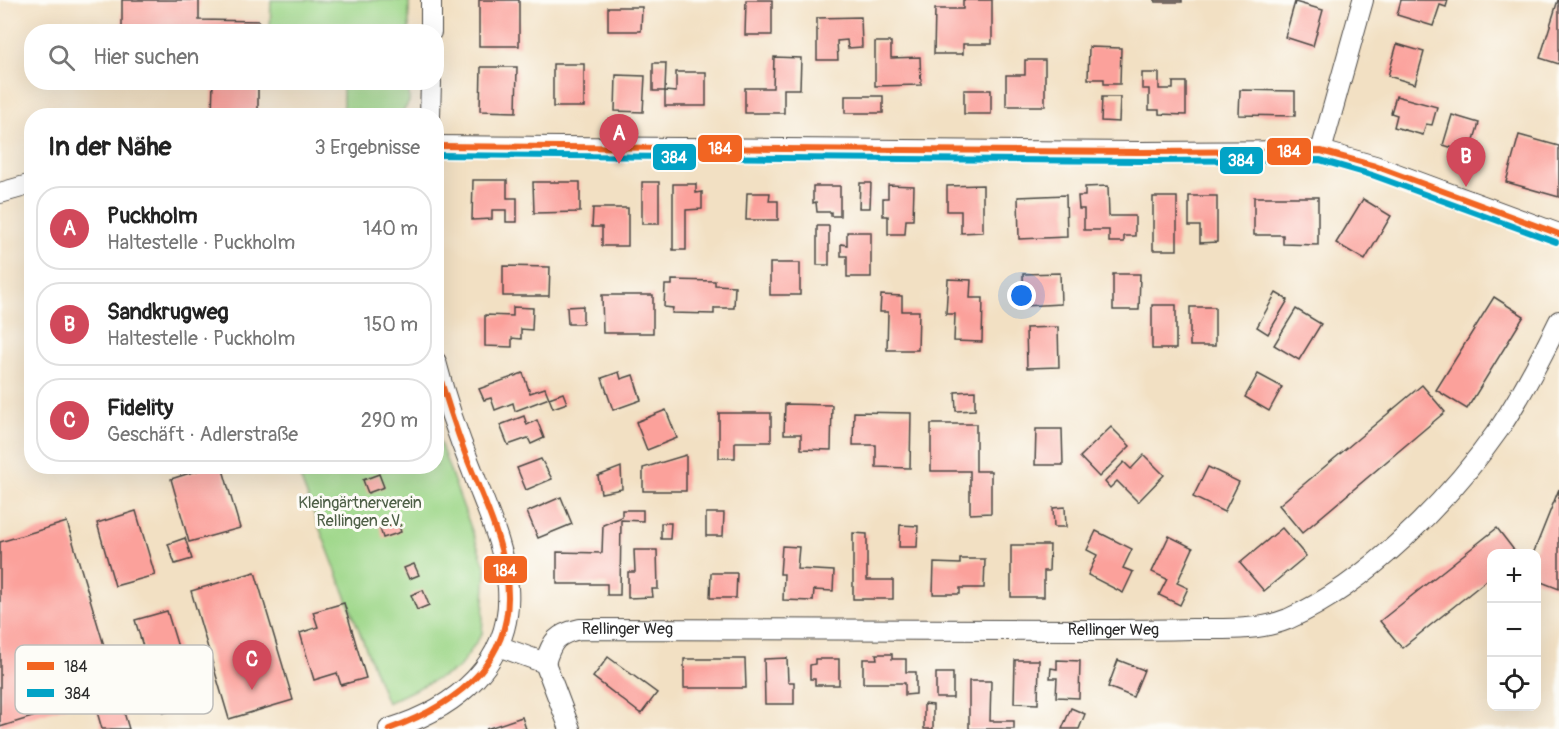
<!DOCTYPE html>
<html lang="de">
<meta charset="utf-8">
<style>
body{margin:0;font-family:Pangolin,sans-serif;background:#f2f2f2;color:#222}
.controls{position:absolute;right:18px;bottom:18px;display:grid;overflow:hidden;border-radius:12px;box-shadow:0 6px 24px #0002}
.controls button{width:54px;height:54px;display:grid;place-items:center;padding:0;border:0;border-bottom:2px solid #e0e0e0;background:#fff;color:#222;font:30px sans-serif}
.you{position:absolute;left:1022px;top:296px;width:21px;height:21px;margin:-15px;border:4px solid #fff;border-radius:50%;background:#1a73e8;box-shadow:0 0 0 9px #1a73e833}
.badge{display:grid;place-items:center;width:39px;height:39px;border-radius:50%;background:#d1495b;color:#fff;font-size:20px;font-weight:700}
.pin{position:absolute;translate:-50% -50px;filter:drop-shadow(0 2px 3px #0008)}
.pin::after{content:'';position:absolute;top:32px;width:21px;height:18px;background:inherit;clip-path:polygon(0 0,100% 0,50% 100%)}
.list{margin:0;padding:0;list-style:none}
h2{display:flex;justify-content:space-between;align-items:center;height:78px;margin:0;padding:0 24px;font-size:26px}
h2 small{font-size:20px;font-weight:400;color:#767676}
.list li{display:grid;grid-template-columns:39px 1fr auto;gap:18px;align-items:center;box-sizing:border-box;height:84px;margin:0 12px 12px;padding:0 12px;border:2px solid #e0e0e0;border-radius:24px}
.list b{display:block;font-size:22px;white-space:nowrap}
.list p{margin:0;font-size:20px;white-space:nowrap;color:#767676}
.list em{font-size:20px;font-style:normal;color:#767676}
.icon{flex:none;width:33px;height:33px;fill:none;stroke:currentColor;stroke-width:2;stroke-linecap:round;stroke-linejoin:round}
.map{position:relative;flex:none;width:1559px;height:729px;overflow:hidden}
.search{position:absolute;background:#fff;box-shadow:0 6px 24px #0002;left:24px;top:24px;width:420px;height:66px;display:flex;align-items:center;gap:15px;box-sizing:border-box;padding:0 21px;border-radius:24px;color:#767676;font-size:22px}
.panel{position:absolute;background:#fff;box-shadow:0 6px 24px #0002;left:24px;top:108px;width:420px;height:366px;border-radius:24px}
.map>svg:first-child{display:block}
.green{fill:#9ed789;stroke:#64815a;stroke-width:1.5}
.building{fill:#fba19b}
.lines{fill:none;stroke-linecap:round;stroke-linejoin:round}
.minor-casing{stroke:#494642;stroke-width:22}
.minor{stroke:#fff;stroke-width:20}
.bus-1-casing{stroke:#fdfcf7;stroke-width:10}
.bus-2-casing{stroke:#fdfcf7;stroke-width:10}
.bus-1{stroke:#f26522;stroke-width:6}
.bus-2{stroke:#02a3c6;stroke-width:6}
.labels{text-anchor:middle;dominant-baseline:central;stroke-width:6;stroke-linejoin:round;paint-order:stroke}
.park-label{font-size:16px;fill:#4e5f47;stroke:#fdfcf7}
.street-label{font-size:16px;fill:#2b2b2b;stroke:#fdfcf7}
.key{fill:#fdfcf7;stroke:#bebdba;stroke-width:1.5}
.key-label{font-size:16px;fill:#2b2b2b}
.line-badge{stroke:#fdfcf7;stroke-width:2}
.badge-label{font-size:16px;text-anchor:middle;font-weight:bold;fill:#fff}
</style>
<div class="map">
<svg width="1559" height="729" viewBox="0 0 1559 729">
<rect width="100%" height="100%" fill="#fdfcf7"/>
<filter id="ink" filterUnits="userSpaceOnUse"><feTurbulence type="fractalNoise" baseFrequency=".0167" numOctaves="2"/><feDisplacementMap in="SourceGraphic" scale="12" xChannelSelector="R" yChannelSelector="G"/><feConvolveMatrix kernelMatrix="1 2 1 2 8 2 1 2 1" color-interpolation-filters="sRGB"/></filter>
<filter id="wash" filterUnits="userSpaceOnUse"><feTurbulence type="fractalNoise" baseFrequency=".008" numOctaves="4" result="noise"/><feDisplacementMap in="SourceGraphic" scale="24" xChannelSelector="R" yChannelSelector="G"/><feGaussianBlur stdDeviation="1.35" result="paint"/><feColorMatrix in="noise" values="0 0 0 0 0 0 0 0 0 0 0 0 0 0 0 0 0 1.4 0 .05"/><feComposite in="paint" operator="in"/></filter>
<g filter="url(#wash)">
<rect width="100%" height="100%" fill="#f2e0c3"/>
<g class="green">
<path d="M271 0H409V31H270Z"/>
<path d="M343 83H409V102L401 115H343Z"/>
<path d="M437 435 486 569 482 634 458 669 387 703 296 467 436 466Z"/>
</g>
<g id="blocks">
<g class="building">
<path d="M122 0H199V20L259 21V32H122Z"/>
<rect x="479" y="0" width="40" height="46"/>
<path d="M746 0H772V35H745Z"/>
<path d="M963 0H992V44H963V54H934L935 9H963Z"/>
<rect x="1155" y="0" width="27" height="2"/>
<path d="M1401 0H1448L1446 7 1440 5 1433 26 1397 15Z"/>
<path d="M1558 0H1559V64L1540 58Z"/>
<path d="M1295 2 1323 10 1313 46 1285 37Z"/>
<path d="M608 7H642L641 31H608Z"/>
<path d="M861 17 862 47 848 48 847 40 837 41 838 60H817V18Z"/>
<path d="M875 42H891V58L920 57 921 85 875 86Z"/>
<path d="M1397 44 1424 52 1415 84 1388 76Z"/>
<path d="M1089 47 1121 48 1120 84H1104V79H1088Z"/>
<path d="M774 57 801 58 800 89H784V113H745V88H773Z"/>
<path d="M1025 60H1045V106H1006V75H1025Z"/>
<path d="M653 63H666L665 91H653Z"/>
<rect x="553" y="64" width="31" height="43"/>
<path d="M481 67H517L516 112 480 111Z"/>
<path d="M676 72H706V106H665V91L676 92Z"/>
<path d="M1142 73H1159V89H1173V82H1186V115L1159 114V110H1149V89H1142Z"/>
<path d="M616 75 645 76 643 112 615 111Z"/>
<path d="M213 82H258V115L212 114Z"/>
<rect x="964" y="90" width="27" height="24"/>
<path d="M1240 90 1295 91V116L1239 115Z"/>
<rect x="845" y="96" width="38" height="17"/>
<path d="M1396 96 1437 107 1432 125 1426 124 1423 135 1394 127 1397 115 1391 113Z"/>
<path d="M1102 97H1120L1119 122 1101 121Z"/>
<path d="M1452 115 1479 123 1470 153 1443 145Z"/>
<path d="M1519 135 1559 146V197L1506 182Z"/>
<path d="M473 180H507V198H517V222H506V210H492V219L472 220Z"/>
<path d="M533 182H580V212L534 213Z"/>
<rect x="642" y="182" width="17" height="42"/>
<path d="M860 183H871L870 208H859Z"/>
<path d="M673 184H696V193L702 192V209L686 210V250H673Z"/>
<path d="M888 185 914 186 913 220H906L905 234H888V216H883V198H888Z"/>
<path d="M983 185V232L961 233V211H947V186Z"/>
<path d="M813 186H840V216H831V212H817L816 202 813 203Z"/>
<path d="M1108 186 1109 216H1135V236H1124V242H1109V230H1084V209H1079L1078 196H1085V187Z"/>
<path d="M747 193H770L769 201H778V220H746Z"/>
<path d="M1066 195 1067 237 1019 239 1018 197Z"/>
<path d="M1189 196H1217V242L1200 243V226H1189Z"/>
<rect x="1153" y="197" width="24" height="53"/>
<path d="M1254 197H1318V245L1283 244V235H1254Z"/>
<path d="M1363 199 1391 216 1365 260 1336 243Z"/>
<path d="M593 208H628V246H602V227H592Z"/>
<rect x="817" y="226" width="12" height="39"/>
<path d="M847 232H871V277H847V256H841V244L847 245Z"/>
<rect x="770" y="263" width="30" height="32"/>
<path d="M503 266 550 267 549 296H503Z"/>
<path d="M1060 273 1061 304 1024 306 1023 274Z"/>
<path d="M1113 274H1140L1139 310H1113Z"/>
<path d="M948 279 971 280 970 298H983L982 342 954 341 955 314H946Z"/>
<path d="M672 280 715 281V285L735 286 734 308H714V314L672 313 673 308 664 307 665 285H672Z"/>
<path d="M1276 293 1288 300 1268 334 1257 327Z"/>
<path d="M602 295H653V333H603Z"/>
<path d="M881 295 902 296V311H919L918 350H887L888 312H880Z"/>
<path d="M1494 297 1524 316 1467 409 1436 390Z"/>
<rect x="1152" y="305" width="24" height="44"/>
<path d="M583 306V324H568L567 307Z"/>
<path d="M513 307 533 308 532 330 521 329V339L512 338V347L485 346V315L513 316Z"/>
<rect x="1190" y="307" width="25" height="39"/>
<path d="M1296 309 1321 324 1299 360 1274 345Z"/>
<path d="M1058 327 1059 367 1027 368 1026 328Z"/>
<path d="M619 372 621 379 633 375 641 400 613 410 602 378Z"/>
<path d="M523 373 530 393 545 388 549 398 515 411 513 403 495 410 491 398 484 400 479 389Z"/>
<path d="M1258 374 1282 387 1269 411 1245 397Z"/>
<path d="M1422 385 1445 412 1302 533 1279 505Z"/>
<path d="M975 391V410L956 411 955 392Z"/>
<path d="M563 393 567 403 553 408 549 398Z"/>
<path d="M785 404 832 405 831 450 801 449V434H784Z"/>
<path d="M666 410 677 438 647 450 636 422Z"/>
<path d="M854 412 911 413 910 468 876 467V445H853Z"/>
<path d="M719 413H771V442H735V458H719Z"/>
<path d="M524 416 527 425 537 420 544 438 531 444 528 438 508 445 500 425Z"/>
<path d="M931 424H976V471H991V513L970 514V471H931Z"/>
<path d="M1111 427 1130 446 1099 477 1080 457Z"/>
<path d="M1036 429H1062L1063 465H1035Z"/>
<path d="M686 455V491H643V468Z"/>
<path d="M1144 455 1164 475 1138 502 1117 481 1110 488 1105 482 1124 462 1131 469Z"/>
<path d="M541 459 552 479 526 490 517 468Z"/>
<path d="M212 466H222L240 528 189 542 171 479Z"/>
<path d="M621 467 622 489 601 493 598 476Z"/>
<path d="M1208 467 1239 482 1224 512 1193 497Z"/>
<path d="M379 474 384 487 368 493 363 480Z"/>
<path d="M1559 489V589L1536 580V554H1533Z"/>
<path d="M561 497 572 524 538 538 527 512Z"/>
<path d="M1065 507 1066 527H1054L1053 508Z"/>
<path d="M622 510H643V521L621 520 620 595H607V584H557V552L602 553 603 525 622 517Z"/>
<path d="M136 511 155 575 115 586 97 523Z"/>
<path d="M706 513H724L723 536H706Z"/>
<path d="M397 519 401 532 383 538 379 525Z"/>
<path d="M67 522 129 729H102L93 698 0 727V542Z"/>
<path d="M661 523H671L670 539H661Z"/>
<path d="M900 525 918 526 917 547H899Z"/>
<path d="M1282 528 1306 556 1264 591 1240 563Z"/>
<path d="M1497 528 1517 554H1492V576L1402 648 1380 621Z"/>
<path d="M1096 531 1132 549 1123 568 1133 572 1123 593 1088 575 1097 555 1087 550Z"/>
<path d="M853 533 867 534V580H893V599H853Z"/>
<path d="M1169 536 1193 548 1177 583 1188 588 1180 605 1159 595 1167 579 1152 572Z"/>
<path d="M185 538 192 559 175 564 168 544Z"/>
<path d="M1011 545H1050L1049 571H1044V597H1011Z"/>
<path d="M782 546 799 547 797 569 834 571 833 591 814 590 813 601 783 600 784 574H780Z"/>
<path d="M634 550H657L658 589H652L653 597 628 598V572H635Z"/>
<path d="M960 559H985L984 588H960V594H933L934 563 960 564Z"/>
<path d="M414 564 419 575 409 579 404 568Z"/>
<path d="M255 572 293 700 229 719 191 591Z"/>
<path d="M711 573H737L736 598H710Z"/>
<path d="M423 590 429 605 417 610 411 595Z"/>
<path d="M344 603 366 678 341 685 337 673 314 680 300 633 318 627 313 612Z"/>
<path d="M167 611 195 703 163 713 135 620Z"/>
<path d="M876 654H892V659H906V672H916V694L905 695V683H863V659H877Z"/>
<path d="M608 657 657 693 641 714 593 677Z"/>
<path d="M787 658 788 682H794V704H765L764 659Z"/>
<path d="M684 659H745L746 688H684Z"/>
<path d="M815 659H839V685H815V679H810V665L815 664Z"/>
<path d="M1015 660H1039L1038 704 1014 703Z"/>
<path d="M1057 660 1080 661 1079 698 1056 697 1057 678H1050L1051 668 1057 669Z"/>
<path d="M1118 660 1144 670 1133 697 1108 687Z"/>
<rect x="936" y="673" width="17" height="25"/>
<path d="M969 681H991L990 721H1014V729H969Z"/>
<path d="M924 704 933 705V729H924Z"/>
<path d="M1071 708 1085 714 1079 729H1062Z"/>
<path d="M522 717 526 729H486Z"/>
</g>
</g>
</g>
<g filter="url(#ink)">
<use href="#blocks" fill-opacity="0" stroke="#494642" stroke-width="1.5"/>
<g class="lines">
<g class="minor-casing">
<g id="minor">
<path d="M431 32V0"/>
<path d="M430 116 431 82"/>
<path d="M436 146 1140 152 1321 151 1375 166 1559 234"/>
<path d="M1321 151 1363 0"/>
<path d="M0 193 32 184"/>
<path d="M498 646 545 663"/>
<path id="s1" d="M545 663C552 640 557 634 580 629 747 629 914 630 1081 630 1118 630 1156 630 1193 629 1224 629 1259 631 1288 619 1367 584 1450 499 1499 429 1522 395 1541 358 1559 321"/>
<path d="M545 663 570 729"/>
<path d="M389 729C455 709 513 663 508 588 505 547 486 508 472 470 458 436 445 398 436 362"/>
</g>
</g>
<use href="#minor" class="minor"/>
<g class="bus-1-casing">
<g id="bus-1">
<path d="M436 146 1140 152 1321 151 1375 166 1559 234"/>
<path d="M389 729C460 703 520 657 506 573 500 532 481 494 466 456 455 426 445 395 436 364"/>
</g>
</g>
<g class="bus-2-casing">
<path id="bus-2" d="M436 155 1140 161 1320 160 1372 175 1556 242"/>
</g>
<use href="#bus-1" class="bus-1"/>
<use href="#bus-2" class="bus-2"/>
</g>
</g>
<g class="labels">
<g class="park-label">
<text x="360" y="503">Kleingärtnerverein<tspan x="360" dy="18">Rellingen e.V.</tspan></text>
</g>
<g class="street-label">
<text stroke="none"><textPath href="#s1" startOffset="100">Rellinger Weg</textPath></text>
<text stroke="none"><textPath href="#s1" startOffset="586">Rellinger Weg</textPath></text>
</g>
</g>
<rect x="15" y="645" width="198" height="69" rx="9" class="key"/>
<rect x="27" y="662" width="27" height="8" fill="#f26522"/>
<rect x="27" y="689" width="27" height="8" fill="#02a3c6"/>
<g class="key-label">
<text x="64" y="672">184</text>
<text x="64" y="699">384</text>
</g>
<g class="line-badge">
<rect x="697" y="134" width="46" height="29" rx="6" fill="#f26522"/>
<rect x="1266" y="137" width="46" height="29" rx="6" fill="#f26522"/>
<rect x="652" y="143" width="45" height="28" rx="6" fill="#02a3c6"/>
<rect x="1219" y="146" width="45" height="29" rx="6" fill="#02a3c6"/>
<rect x="483" y="555" width="45" height="29" rx="6" fill="#f26522"/>
</g>
<g class="badge-label">
<text x="720" y="154">184</text>
<text x="1289" y="157">184</text>
<text x="674" y="163">384</text>
<text x="1241" y="166">384</text>
<text x="505" y="576">184</text>
</g>
</svg>
<div class="controls">
<button>+</button>
<button>−</button>
<button><svg class="icon" aria-label="locate" viewBox="0 0 24 24"><circle cx="12" cy="12" r="6"/><path d="M12 2v4M12 18v4M2 12h4M18 12h4"/></svg></button>
</div>
<div class="you"></div>
<div class="pin badge" style="left:619px;top:164px">A</div>
<div class="pin badge" style="left:1466px;top:187px">B</div>
<div class="pin badge" style="left:252px;top:690px">C</div>
<div class="search"><svg class="icon" aria-label="search" viewBox="0 0 24 24"><circle cx="10" cy="10" r="6"/><path d="M15 15l6 6"/></svg>Hier suchen</div>
<section class="panel">
<h2>In der Nähe<small>3 Ergebnisse</small></h2>
<ul class="list">
<li><span class="badge">A</span><div><b>Puckholm</b><p>Haltestelle · Puckholm</p></div><em>140 m</em></li>
<li><span class="badge">B</span><div><b>Sandkrugweg</b><p>Haltestelle · Puckholm</p></div><em>150 m</em></li>
<li><span class="badge">C</span><div><b>Fidelity</b><p>Geschäft · Adlerstraße</p></div><em>290 m</em></li>
</ul>
</section>
</div>
